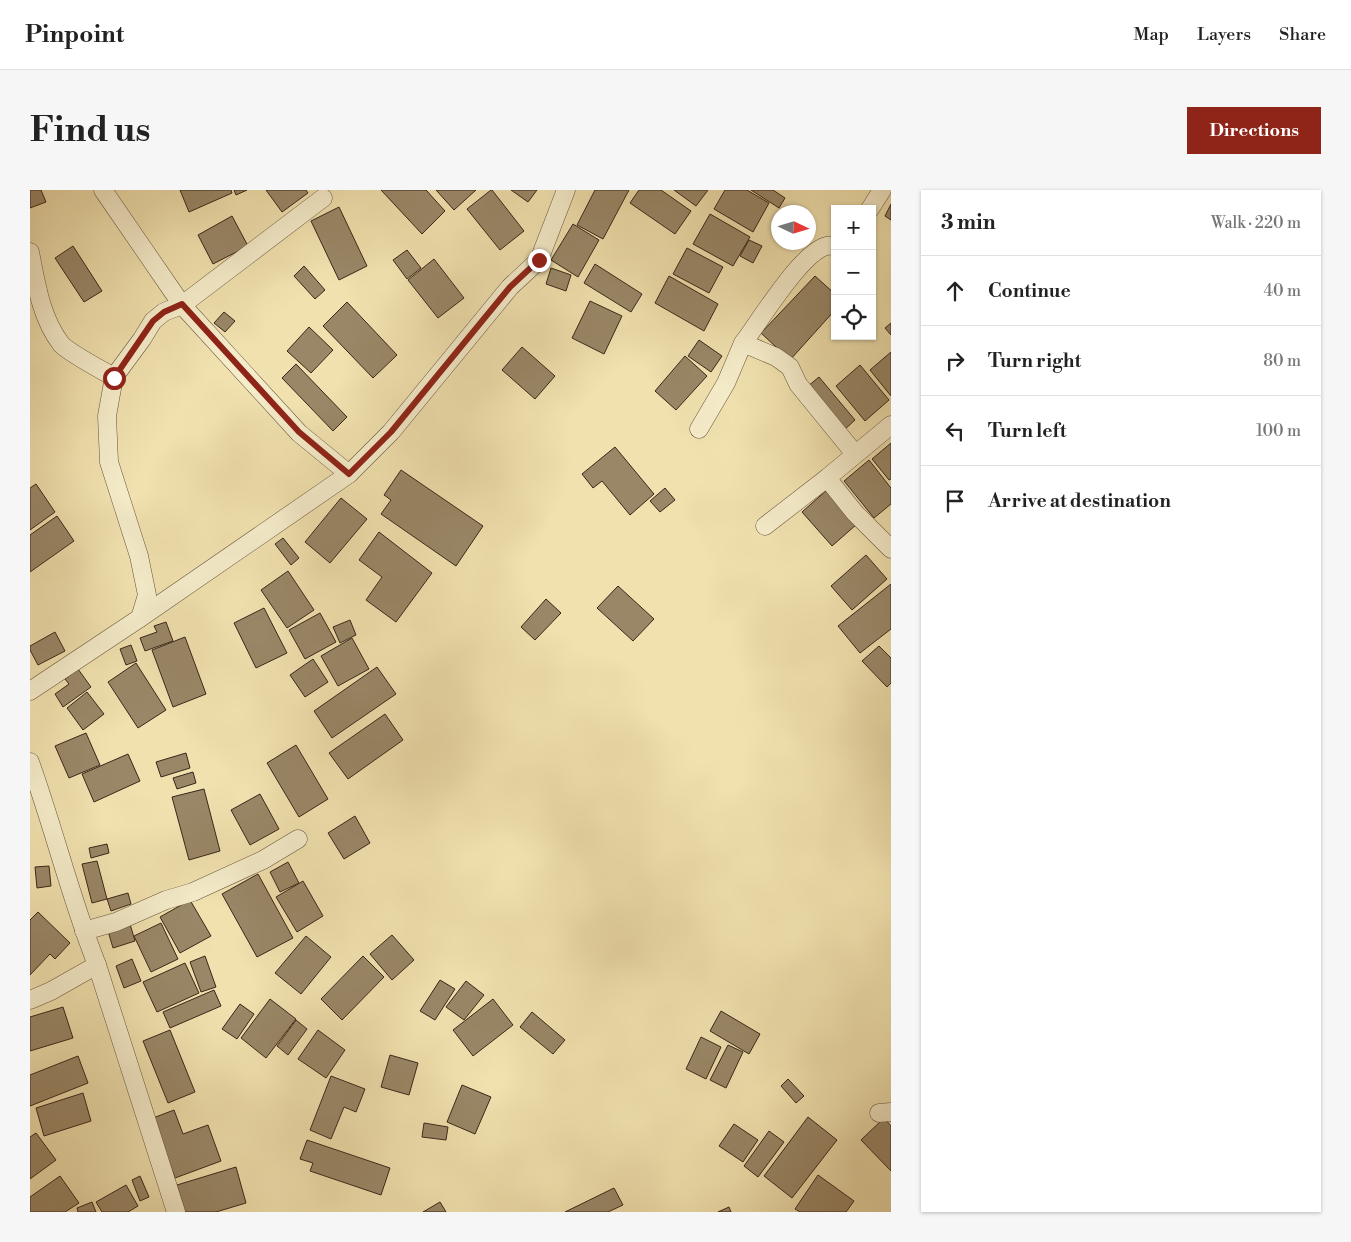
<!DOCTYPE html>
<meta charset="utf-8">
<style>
body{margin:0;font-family:"Libre Bodoni",serif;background:#f6f6f6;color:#222}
.controls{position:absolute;right:15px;top:15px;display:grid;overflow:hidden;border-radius:0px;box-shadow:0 1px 4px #0004}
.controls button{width:45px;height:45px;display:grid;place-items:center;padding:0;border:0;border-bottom:1px solid #e0e0e0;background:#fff;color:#222;font:25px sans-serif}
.compass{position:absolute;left:741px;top:15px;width:45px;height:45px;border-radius:50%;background:#fff;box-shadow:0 1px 4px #0004;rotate:94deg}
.stop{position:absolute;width:15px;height:15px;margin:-11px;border:4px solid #8f2418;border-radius:50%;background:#fff}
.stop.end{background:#8f2418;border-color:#fff;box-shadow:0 1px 5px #0008}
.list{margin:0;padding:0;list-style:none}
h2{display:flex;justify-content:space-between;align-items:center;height:65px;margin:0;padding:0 20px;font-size:21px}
h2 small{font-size:16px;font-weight:400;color:#767676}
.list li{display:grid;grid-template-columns:32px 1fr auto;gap:15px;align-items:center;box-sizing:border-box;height:70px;padding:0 20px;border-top:1px solid #e0e0e0}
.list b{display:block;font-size:19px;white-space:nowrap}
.list em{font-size:16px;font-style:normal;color:#767676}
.icon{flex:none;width:28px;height:28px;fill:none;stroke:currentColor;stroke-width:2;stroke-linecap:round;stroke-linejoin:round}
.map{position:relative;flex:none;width:861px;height:1022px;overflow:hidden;border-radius:0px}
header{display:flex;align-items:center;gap:30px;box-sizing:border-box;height:70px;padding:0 25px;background:#fff;border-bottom:1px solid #e0e0e0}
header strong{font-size:24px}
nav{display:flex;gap:28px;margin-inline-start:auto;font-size:18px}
.intro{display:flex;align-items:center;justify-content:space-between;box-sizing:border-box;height:120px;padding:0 30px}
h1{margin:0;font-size:35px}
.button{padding:12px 22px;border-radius:0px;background:#8f2418;color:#fff;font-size:18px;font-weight:700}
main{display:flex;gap:30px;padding:0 30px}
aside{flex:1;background:#fff;border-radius:0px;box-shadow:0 1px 4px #0004}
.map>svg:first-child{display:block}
.building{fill:#998767;stroke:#3a261a}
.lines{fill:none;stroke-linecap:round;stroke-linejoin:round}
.minor-casing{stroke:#68553f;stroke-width:19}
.minor{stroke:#f5ecca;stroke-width:18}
.route{stroke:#8f2418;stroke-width:6}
</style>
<header>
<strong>Pinpoint</strong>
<nav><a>Map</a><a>Layers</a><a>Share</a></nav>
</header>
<div class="intro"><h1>Find us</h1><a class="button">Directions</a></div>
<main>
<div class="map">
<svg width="861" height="1022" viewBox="0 0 861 1022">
<rect width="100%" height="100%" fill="#f0e1ae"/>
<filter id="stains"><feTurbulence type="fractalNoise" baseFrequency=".004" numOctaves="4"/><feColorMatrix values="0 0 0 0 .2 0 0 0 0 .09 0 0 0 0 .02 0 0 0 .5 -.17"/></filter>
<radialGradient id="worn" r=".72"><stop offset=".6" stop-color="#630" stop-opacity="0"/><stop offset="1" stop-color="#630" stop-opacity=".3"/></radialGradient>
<g class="building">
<path d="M0 0H11L16 12 0 18Z"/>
<path d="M150 0H201L202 3 159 22Z"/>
<path d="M204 0H217L206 5Z"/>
<path d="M236 0H276L278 3 252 22Z"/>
<path d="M351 0H396L415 21 392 44Z"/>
<path d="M406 0H446L424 20Z"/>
<path d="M461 0H462L494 41 470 60 437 19Z"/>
<path d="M481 0H507L498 12Z"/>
<path d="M565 0H599L573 49 547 35Z"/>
<path d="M609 0H631L661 21 645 44 600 13Z"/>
<path d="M644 0H678L666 16Z"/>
<path d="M695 0H717L739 13 723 42 684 19Z"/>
<path d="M721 0H743L755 8 749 18Z"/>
<path d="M861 14V30L855 26Z"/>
<path d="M309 17 337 76 309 90 281 31Z"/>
<path d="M680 24 720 47 703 76 663 54Z"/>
<path d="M202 26 218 56 183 74 168 45Z"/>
<path d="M543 34 569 50 548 87 521 70Z"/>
<path d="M719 50 732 56 723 73 710 66Z"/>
<path d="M43 56 72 101 54 112 25 68Z"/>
<path d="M657 58 693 77 679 103 643 84Z"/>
<path d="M377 60 391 78 377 89 363 70Z"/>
<path d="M404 69 434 108 408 128 378 90Z"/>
<path d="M565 74 612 104 601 122 554 93Z"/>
<path d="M274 76 295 100 285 109 264 86Z"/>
<path d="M521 78 541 85 536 101 516 94Z"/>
<path d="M639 86 688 114 674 141 625 113Z"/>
<path d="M785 86 805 104V120L760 170 731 143Z"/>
<path d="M560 111 592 126 574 164 542 148Z"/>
<path d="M317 112 367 165 343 188 293 136Z"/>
<path d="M194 122 205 131 195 142 184 133Z"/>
<path d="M861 133V145L855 138Z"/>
<path d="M279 137 303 160 281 183 257 161Z"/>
<path d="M669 150 692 166 681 182 658 166Z"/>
<path d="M492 157 525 186 505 209 472 180Z"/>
<path d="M861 162V206L840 180Z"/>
<path d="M655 166 677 186 646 220 625 201Z"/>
<path d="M266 174 317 227 303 241 252 188Z"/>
<path d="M830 175 859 210 835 231 806 196Z"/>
<path d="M789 187 825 230 813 241 777 197Z"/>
<path d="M861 253V289L859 290 842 269Z"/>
<path d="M585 257 624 304 600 325 572 291 563 298 552 284Z"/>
<path d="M839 270 861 298V314L844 328 814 291Z"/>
<path d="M371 280 453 336 426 376 351 324 361 310 354 305Z"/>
<path d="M6 294 25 322 0 340V298Z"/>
<path d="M635 298 645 310 630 322 620 311Z"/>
<path d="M798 299 827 334 802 356 772 322Z"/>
<path d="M311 308 337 329 300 373 275 352Z"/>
<path d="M27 326 44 351 0 382V345Z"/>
<path d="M349 342 402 383 366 432 336 410 352 387 329 370Z"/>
<path d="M253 348 269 368 261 375 245 354Z"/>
<path d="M836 365 857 389 822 420 801 396Z"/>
<path d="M258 381 284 420 257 438 231 400Z"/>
<path d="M861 394V439L830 463 808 436Z"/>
<path d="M588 396 624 429 603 451 567 418Z"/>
<path d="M516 409 531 423 505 450 491 437Z"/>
<path d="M234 418 257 463 226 478 204 433Z"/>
<path d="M290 423 306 452 275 469 259 440Z"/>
<path d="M320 430 326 445 310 453 303 437Z"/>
<path d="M136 432 143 451 115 461 110 448 127 442 124 436Z"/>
<path d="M25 442 35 461 8 475 0 460V456Z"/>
<path d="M155 447 176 504 143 517 122 460Z"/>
<path d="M322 448 339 479 308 496 291 466Z"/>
<path d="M101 455 107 471 96 475 90 459Z"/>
<path d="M849 456 861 468V493L857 497 832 471Z"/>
<path d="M283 469 298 492 275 507 260 485Z"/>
<path d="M106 473 136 520 108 538 78 492Z"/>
<path d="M347 477 366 504 302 548 284 521Z"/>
<path d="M48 479 61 497 33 517 25 504 39 494 35 489Z"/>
<path d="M57 502 74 524 53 540 37 518Z"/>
<path d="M355 524 373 550 318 589 299 563Z"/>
<path d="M56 543 70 575 39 588 25 556Z"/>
<path d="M266 555 298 609 269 627 237 573Z"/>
<path d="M156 563 160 578 131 587 126 572Z"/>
<path d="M98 564 110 591 64 612 52 584Z"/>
<path d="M163 582 166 593 147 599 143 588Z"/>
<path d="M174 599 190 661 159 670 142 607Z"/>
<path d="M230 604 249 639 220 655 201 620Z"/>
<path d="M325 626 340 653 314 669 298 643Z"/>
<path d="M77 654 79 663 61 668 59 658Z"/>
<path d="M67 671 77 709 62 713 52 674Z"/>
<path d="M258 672 269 693 250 702 240 682Z"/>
<path d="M19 676 21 696 7 698 5 677Z"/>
<path d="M228 684 263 748 227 767 192 704Z"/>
<path d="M273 691 293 726 267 742 246 707Z"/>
<path d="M98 703 101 714 81 721 77 709Z"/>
<path d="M160 710 181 746 150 763 130 727Z"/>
<path d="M8 722 40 753 25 769 20 764 0 785V730Z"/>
<path d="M131 733 148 769 121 782 104 746Z"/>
<path d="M100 734 105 751 83 758 78 741Z"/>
<path d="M362 745 384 770 362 790 340 764Z"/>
<path d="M276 746 301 767 271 804 245 783Z"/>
<path d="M175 766 186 797 171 802 160 772Z"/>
<path d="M333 766 354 787 312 830 291 809Z"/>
<path d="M102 769 111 791 94 798 86 776Z"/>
<path d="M155 773 169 803 127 822 113 792Z"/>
<path d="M410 790 425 799 405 830 390 821Z"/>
<path d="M436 791 454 805 434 830 416 817Z"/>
<path d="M184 800 191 816 140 838 133 822Z"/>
<path d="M240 809 266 829 236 868 211 848Z"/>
<path d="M463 809 483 835 443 866 423 840Z"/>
<path d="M210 814 224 824 207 849 192 839Z"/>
<path d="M33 817 43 848 0 861V827Z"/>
<path d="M691 821 730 844 719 864 680 841Z"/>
<path d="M502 822 535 850 523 864 490 837Z"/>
<path d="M266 830 277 839 258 865 247 856Z"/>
<path d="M140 840 165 902 138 913 113 851Z"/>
<path d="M288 840 315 860 296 888 268 869Z"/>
<path d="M671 847 691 857 676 889 656 879Z"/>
<path d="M698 855 713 862 696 898 680 890Z"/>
<path d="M360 865 388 873 379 905 351 897Z"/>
<path d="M48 866 58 893 0 916V885Z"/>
<path d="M301 886 335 899 326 922 314 917 301 949 280 940Z"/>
<path d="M758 889 774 906 766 913 751 896Z"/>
<path d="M432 895 461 907 445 944 417 932Z"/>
<path d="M53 903 61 931 14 946 6 918Z"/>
<path d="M144 920 153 944 178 935 191 971 145 988 123 928Z"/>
<path d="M778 927 807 950 762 1008 734 986Z"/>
<path d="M854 928 861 936V981L831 950Z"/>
<path d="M394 933 418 937 416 950 392 947Z"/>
<path d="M704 934 728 950 713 972 689 956Z"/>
<path d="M739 941 754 952 728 987 714 976Z"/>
<path d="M6 943 26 970 0 989V947Z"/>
<path d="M277 950 360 978 351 1005 280 981 283 973 270 969Z"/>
<path d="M206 977 216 1013 186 1022H155L147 995Z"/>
<path d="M788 985 824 1011 816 1022H770L765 1019Z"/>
<path d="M30 986 49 1013 35 1022H0V1007Z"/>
<path d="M110 986 119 1007 110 1011 102 990Z"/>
<path d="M96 995 108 1016 98 1022H72L66 1012Z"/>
<path d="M584 998 593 1015 578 1022H535Z"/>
<path d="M62 1012 66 1022H48L47 1018Z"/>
<path d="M410 1012 416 1022H393Z"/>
<path d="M699 1017 701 1022H688Z"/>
</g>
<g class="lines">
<g class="minor-casing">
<g id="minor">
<path d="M73 0 152 115 269 243 319 284"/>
<path d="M840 19 852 0"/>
<path d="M0 62C6 93 11 128 31 154 38 162 73 181 84 187"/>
<path d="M713 153C730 131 772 61 797 56 799 55 802 56 805 56"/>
<path d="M669 239 696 193 713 153 746 167 760 177 768 194 825 264"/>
<path d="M797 288 825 323 861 359"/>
<path d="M735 336 797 288 861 235"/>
<path d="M110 428 117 405 109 366 79 272 77 226 84 187 112 149 123 131 134 122 152 115 293 8"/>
<path d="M0 501 110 428 319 284 361 242 480 97 509 70 536 0"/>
<path d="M0 572C24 639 41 709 67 775L146 1022"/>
<path d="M54 741 86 732 136 710 163 702 233 670 268 649"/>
<path d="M0 810 21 801 67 775"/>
<path d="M849 923 861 922"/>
</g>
</g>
<use href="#minor" class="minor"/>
</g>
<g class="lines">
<path class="route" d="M84 188 123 131 134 122 152 114 269 242 319 284 361 242 480 97 509 70"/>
</g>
<rect width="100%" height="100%" filter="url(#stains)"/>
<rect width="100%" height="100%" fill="url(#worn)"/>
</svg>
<div class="controls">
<button>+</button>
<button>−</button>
<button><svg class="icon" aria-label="locate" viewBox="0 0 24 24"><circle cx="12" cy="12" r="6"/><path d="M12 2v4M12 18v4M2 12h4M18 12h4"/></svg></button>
</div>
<svg class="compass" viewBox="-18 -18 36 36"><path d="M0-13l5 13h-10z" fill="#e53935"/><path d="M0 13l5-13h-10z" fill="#767676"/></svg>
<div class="stop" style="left:84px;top:188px"></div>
<div class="stop end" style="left:509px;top:70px"></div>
</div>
<aside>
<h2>3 min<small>Walk · 220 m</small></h2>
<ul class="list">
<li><svg class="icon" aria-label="ahead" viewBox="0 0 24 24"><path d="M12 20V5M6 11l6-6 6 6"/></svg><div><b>Continue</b></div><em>40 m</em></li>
<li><svg class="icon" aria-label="right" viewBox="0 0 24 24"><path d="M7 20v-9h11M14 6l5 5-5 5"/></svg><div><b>Turn right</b></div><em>80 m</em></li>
<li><svg class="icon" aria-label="left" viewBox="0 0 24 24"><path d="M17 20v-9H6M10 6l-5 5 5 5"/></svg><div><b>Turn left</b></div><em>100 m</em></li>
<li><svg class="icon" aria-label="arrive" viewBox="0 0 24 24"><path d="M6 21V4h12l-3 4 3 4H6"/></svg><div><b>Arrive at destination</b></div></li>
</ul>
</aside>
</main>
